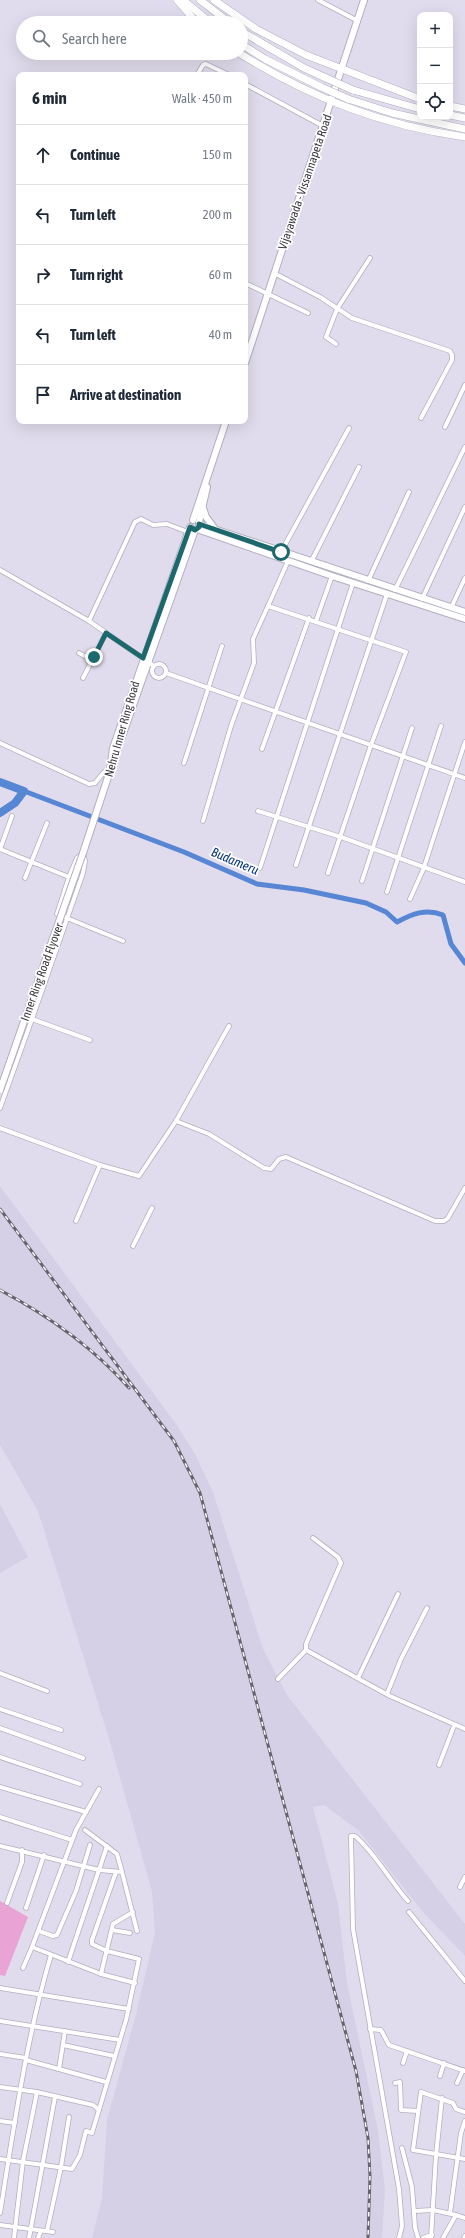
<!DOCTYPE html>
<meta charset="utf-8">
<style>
body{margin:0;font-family:"Asap Condensed",sans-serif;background:#f2f2f3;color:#1f2937}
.controls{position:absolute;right:12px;top:12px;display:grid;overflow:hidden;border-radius:8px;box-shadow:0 4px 16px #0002}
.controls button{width:36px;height:36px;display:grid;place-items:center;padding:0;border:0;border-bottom:1px solid #e0e1e3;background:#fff;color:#1f2937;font:20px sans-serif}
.stop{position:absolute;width:12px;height:12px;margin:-9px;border:3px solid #1c696d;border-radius:50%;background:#fff}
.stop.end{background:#1c696d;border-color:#fff;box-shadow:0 1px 4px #0008}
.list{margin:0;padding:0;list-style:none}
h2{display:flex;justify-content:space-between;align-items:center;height:52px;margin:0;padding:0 16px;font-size:17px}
h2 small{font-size:13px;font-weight:400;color:#747a83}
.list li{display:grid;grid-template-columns:26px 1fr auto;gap:12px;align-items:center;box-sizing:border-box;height:60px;padding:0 16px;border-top:1px solid #e0e1e3}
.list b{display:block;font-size:15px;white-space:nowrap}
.list em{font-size:13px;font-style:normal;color:#747a83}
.icon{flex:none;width:22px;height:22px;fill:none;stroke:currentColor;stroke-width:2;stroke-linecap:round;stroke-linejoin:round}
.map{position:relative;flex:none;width:465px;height:2238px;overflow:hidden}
.search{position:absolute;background:#fff;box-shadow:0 4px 16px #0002;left:16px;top:16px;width:232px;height:44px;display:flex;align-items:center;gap:10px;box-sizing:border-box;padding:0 14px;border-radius:22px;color:#747a83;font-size:15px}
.panel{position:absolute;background:#fff;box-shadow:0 4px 16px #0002;left:16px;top:72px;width:232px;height:352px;border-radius:8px}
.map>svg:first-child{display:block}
.built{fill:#d6d0e7}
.green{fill:#eaa3d5}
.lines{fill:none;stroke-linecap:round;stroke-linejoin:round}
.canal{stroke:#5787d4;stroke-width:5}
.river{stroke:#5787d4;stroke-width:8}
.street-casing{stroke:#b3aebe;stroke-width:5.5}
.primary-casing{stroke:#b3aebe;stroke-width:8}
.highway-casing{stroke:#b3aebe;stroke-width:8}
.street{stroke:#fff;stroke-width:4}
.primary{stroke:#fff;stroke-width:6}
.highway{stroke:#fff;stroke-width:7}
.rail-casing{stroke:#66636d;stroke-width:3}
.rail{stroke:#fff;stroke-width:1.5;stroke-dasharray:4.5;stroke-linecap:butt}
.primary-bridge-casing{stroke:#b3aebe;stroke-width:8;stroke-linecap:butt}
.highway-bridge-casing{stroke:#b3aebe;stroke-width:8;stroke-linecap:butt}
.primary-bridge{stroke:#fff;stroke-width:6}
.highway-bridge{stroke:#fff;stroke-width:7}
.route{stroke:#1c696d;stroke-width:5}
.labels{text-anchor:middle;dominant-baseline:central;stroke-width:3.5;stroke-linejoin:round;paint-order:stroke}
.street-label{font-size:12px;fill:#3a383f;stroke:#fff}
.water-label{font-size:13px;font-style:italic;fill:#08367a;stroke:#fff}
</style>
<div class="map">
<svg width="465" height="2238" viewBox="0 0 465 2238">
<rect width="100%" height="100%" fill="#e1dced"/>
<g class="built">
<path d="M0 1186 176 1424 195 1454 213 1492 263 1649 287 1695 465 1924V1956L422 1911 358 1830 324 1805 313 1807 338 1903 347 1983 378 2130 385 2190 382 2238H92L102 2198 107 2120 136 2014 155 1933 152 1892 110 1742 38 1511 0 1445Z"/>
<path d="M0 1504 28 1557 0 1573Z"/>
</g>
<path class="green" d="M0 1901 28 1917 5 1976 0 1975Z"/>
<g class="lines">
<path class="canal" d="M24 791 184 852 257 884 304 890 366 903 386 912 397 922C412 914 426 908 443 915L451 944 465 963"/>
<path class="river" d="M0 782 24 791 15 803 0 813"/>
<g class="street-casing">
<g id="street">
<path d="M318 0 358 21"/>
<path d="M197 75 203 65 206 64 229 75"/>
<path d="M245 84 323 126"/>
<path d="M274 273 320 297 352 318 450 351 452 355V360L421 418"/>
<path d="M245 283 308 313"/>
<path d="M336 344 326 337 337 309 370 258"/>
<path d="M445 427 465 385"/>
<path d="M281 552 349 428"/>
<path d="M288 561 268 606 406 652 371 745 328 873"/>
<path d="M311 562 359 467"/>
<path d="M0 570 89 621 154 666"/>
<path d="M368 581 409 492"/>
<path d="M395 590 465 447"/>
<path d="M422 599 465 507"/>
<path d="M451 608 465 578"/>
<path d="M89 621 135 522 141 519 153 525 167 524 188 532"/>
<path d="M316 621 332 576"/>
<path d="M79 653 92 660"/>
<circle cx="159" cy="671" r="7"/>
<path d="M166 673 465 778"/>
<path d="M83 678 106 633"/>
<path d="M0 743 89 784 95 783 104 772 110 771"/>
<path d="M262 749 309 618"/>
<path d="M184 763 222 646"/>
<path d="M258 811 341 837 465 882"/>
<path d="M203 821 231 726 254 663 253 639 268 606"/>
<path d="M0 849 69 877 57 914 123 941"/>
<path d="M0 849 12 816"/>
<path d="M296 865 387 594"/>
<path d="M260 868 353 583"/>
<path d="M25 878 47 823"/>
<path d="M362 881 412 728"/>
<path d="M387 892 441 726"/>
<path d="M410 899 423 870 465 742"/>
<path d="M32 1019 83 873 85 861 83 853 77 858 69 877"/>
<path d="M0 1108 32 1019 90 1040"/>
<path d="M176 1121 209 1134 264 1168 271 1169 279 1159 286 1157 435 1221H444L448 1218 465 1188"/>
<path d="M0 1128 100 1165 139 1176 176 1121 229 1026"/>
<path d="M76 1221 100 1165"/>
<path d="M133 1246 152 1208"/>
<path d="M313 1538 338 1557 341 1563 306 1644V1650L390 1696 465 1729"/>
<path d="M0 1673 47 1691"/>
<path d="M358 1678 398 1594"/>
<path d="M278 1679 306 1650"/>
<path d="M387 1694 401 1659 427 1608"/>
<path d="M0 1709 61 1730"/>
<path d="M0 1728 83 1758"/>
<path d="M0 1757 80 1784"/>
<path d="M439 1765 454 1726"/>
<path d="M0 1787 86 1812 76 1830 32 1947 101 1974 135 1983"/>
<path d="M86 1812 99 1789"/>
<path d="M0 1817 72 1840"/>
<path d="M85 1830 117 1854 122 1872"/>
<path d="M0 1846 99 1870 122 1872 137 1931"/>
<path d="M460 1887 465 1877"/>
<path d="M7 1903 22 1862V1850"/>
<path d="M26 1908 44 1855"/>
<path d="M409 1912 465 1981"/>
<path d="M112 1930 130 1933"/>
<path d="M39 1931 53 1936 57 1935 76 1891 90 1845"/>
<path d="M68 1962 107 1846"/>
<path d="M23 1968 32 1947"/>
<path d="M101 1974 113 1924 133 1912"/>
<path d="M0 1988 129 2009"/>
<path d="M0 2021 120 2040"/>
<path d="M370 2029 381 2030 389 2045 465 2071"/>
<path d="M63 2045 114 2056"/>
<path d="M0 2054 26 2058"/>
<path d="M26 2060 106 2082"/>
<path d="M403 2063 407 2051"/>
<path d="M59 2069 65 2031"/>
<path d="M440 2076 444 2063"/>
<path d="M395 2083 400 2082 401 2110 418 2111"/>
<path d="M457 2083 463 2070"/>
<path d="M0 2087 37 2092 93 2105 99 2110"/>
<path d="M465 2112 456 2109 453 2103 421 2092 413 2150 465 2159"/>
<path d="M0 2121 15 2123"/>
<path d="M402 2148 412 2187 415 2227 418 2238"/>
<path d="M0 2159 72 2169 80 2155 86 2131 92 2133 126 2020 139 1959 107 1951 92 1944V1940L116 1872"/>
<path d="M414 2211 433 2210 456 2215"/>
<path d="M0 2213C14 2127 26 2039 51 1955"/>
<path d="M450 2213 461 2133 465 2121"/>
<path d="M0 2225 53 2232"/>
<path d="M47 2231 61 2167 69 2117"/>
<path d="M14 2238 23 2161 37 2092"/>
<path d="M29 2238 55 2097"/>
<path d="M38 2238 41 2231"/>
<path d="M399 2238 402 2226 399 2189 353 1929 351 1836H355C376 1854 390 1881 408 1901"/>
<path d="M423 2238 432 2235"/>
<path d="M431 2238 436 2155 442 2098"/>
<path d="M443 2238 456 2215 465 2218"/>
<path d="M464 2238 465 2236"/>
</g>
</g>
<g class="primary-casing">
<g id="primary">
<path d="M245 363 364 0"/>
<path d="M203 508 206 517 215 529"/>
<path d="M193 520 226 421"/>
<path d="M199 522 207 487"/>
<path d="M199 524 465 612"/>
<path d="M197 529 332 576 465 619"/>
<path d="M113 762 195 530"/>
<path d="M83 853 110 771 113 748 190 527"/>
</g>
</g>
<g class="highway-casing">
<g id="highway">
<path d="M177 0 197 23"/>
<path d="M183 0 211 23"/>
<path d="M200 0 230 23"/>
<path d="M214 0 256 29 306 55 420 99"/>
<path d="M241 31 304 68 326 78"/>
<path d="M241 44 265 59 321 87"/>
<path d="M239 53C311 98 381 125 465 137"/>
<path d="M353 90 420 109"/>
<path d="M348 99 392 113 465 129"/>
<path d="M450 106 465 109"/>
<path d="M450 115 465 118"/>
</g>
</g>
<use href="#street" class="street"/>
<use href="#primary" class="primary"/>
<use href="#highway" class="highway"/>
<g class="rail-casing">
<g id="rail">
<path d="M0 1209 174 1441 200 1493 356 2071 368 2138 370 2176 368 2238"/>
<path d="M0 1290C49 1316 92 1346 129 1388"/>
</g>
</g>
<use href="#rail" class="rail"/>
<g class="primary-bridge-casing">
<path id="primary-bridge" d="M0 1090 83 853"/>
</g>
<g class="highway-bridge-casing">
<g id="highway-bridge">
<path d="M326 78 353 90"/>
<path d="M321 87 348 99"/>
</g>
</g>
<use href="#primary-bridge" class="primary-bridge"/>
<use href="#highway-bridge" class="highway-bridge"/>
</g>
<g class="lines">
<path class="route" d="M94 657 106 633 143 658 190 527 195 530 199 527V524L281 552"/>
</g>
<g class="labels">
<g class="street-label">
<text transform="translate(305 182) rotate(-71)">Vijayawada - Vissannapeta Road</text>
<text transform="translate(122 729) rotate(-74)">Nehru Inner Ring Road</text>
<text transform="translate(42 972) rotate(-70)">Inner Ring Road Flyover</text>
</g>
<g class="water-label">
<text transform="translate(235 861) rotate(23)">Budameru</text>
</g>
</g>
</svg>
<div class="controls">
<button>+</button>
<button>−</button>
<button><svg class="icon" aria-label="locate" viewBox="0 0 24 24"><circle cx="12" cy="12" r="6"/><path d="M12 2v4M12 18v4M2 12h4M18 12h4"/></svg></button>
</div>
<div class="stop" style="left:281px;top:552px"></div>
<div class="stop end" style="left:94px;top:657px"></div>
<div class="search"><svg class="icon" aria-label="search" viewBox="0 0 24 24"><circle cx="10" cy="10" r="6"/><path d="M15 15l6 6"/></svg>Search here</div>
<section class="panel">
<h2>6 min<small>Walk · 450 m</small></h2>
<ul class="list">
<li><svg class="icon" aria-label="ahead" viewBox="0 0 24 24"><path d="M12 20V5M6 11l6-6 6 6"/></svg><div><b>Continue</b></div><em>150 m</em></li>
<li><svg class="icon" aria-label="left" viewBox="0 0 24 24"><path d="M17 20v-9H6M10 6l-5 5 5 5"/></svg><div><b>Turn left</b></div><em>200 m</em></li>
<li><svg class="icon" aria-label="right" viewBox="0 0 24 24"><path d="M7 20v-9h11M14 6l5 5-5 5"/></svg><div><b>Turn right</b></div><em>60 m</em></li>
<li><svg class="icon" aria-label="left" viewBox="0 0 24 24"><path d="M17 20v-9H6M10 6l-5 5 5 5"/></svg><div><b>Turn left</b></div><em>40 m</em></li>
<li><svg class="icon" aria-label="arrive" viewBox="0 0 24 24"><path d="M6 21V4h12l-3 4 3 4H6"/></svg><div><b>Arrive at destination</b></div></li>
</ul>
</section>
</div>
